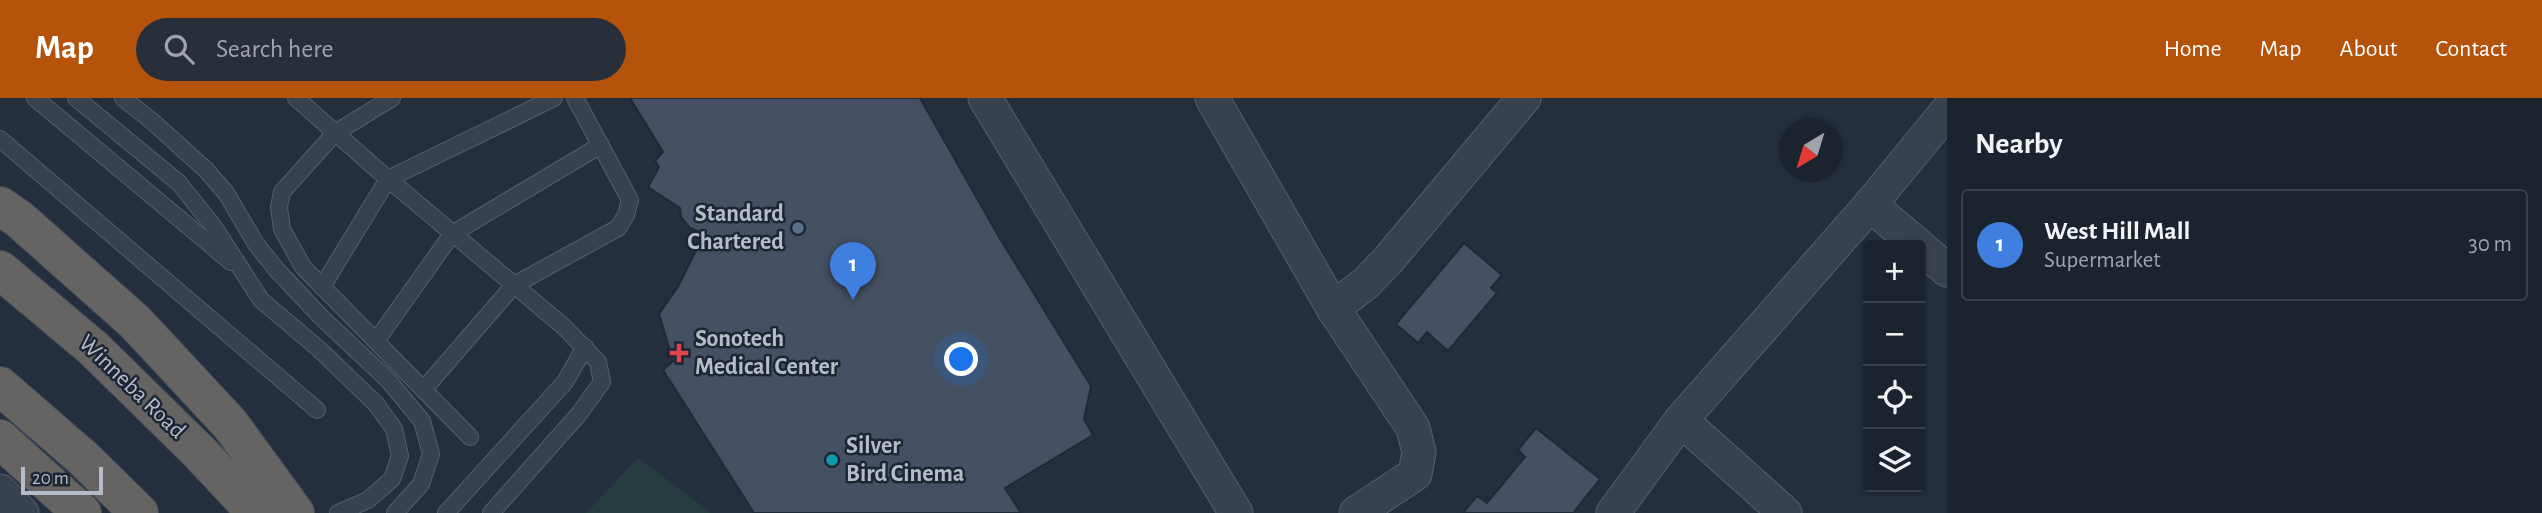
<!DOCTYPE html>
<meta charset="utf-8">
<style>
body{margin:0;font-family:"Alegreya Sans",sans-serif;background:#282f3a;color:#f1f3f6}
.controls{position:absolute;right:21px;bottom:21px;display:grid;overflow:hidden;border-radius:7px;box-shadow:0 2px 5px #0004}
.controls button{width:63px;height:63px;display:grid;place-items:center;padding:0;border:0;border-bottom:2px solid #39404a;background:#1b232e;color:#f1f3f6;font:35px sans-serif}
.compass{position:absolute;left:1779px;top:21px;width:63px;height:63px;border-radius:50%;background:#1b232e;box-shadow:0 2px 5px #0004;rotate:218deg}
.scale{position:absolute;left:21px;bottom:18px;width:82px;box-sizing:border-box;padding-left:7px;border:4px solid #b4bcc9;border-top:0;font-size:19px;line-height:24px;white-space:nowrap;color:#b4bcc9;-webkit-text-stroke:5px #1d2633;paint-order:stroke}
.you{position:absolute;left:962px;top:262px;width:24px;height:24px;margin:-18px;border:5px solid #fff;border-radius:50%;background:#1a73e8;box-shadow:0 0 0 10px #1a73e833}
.badge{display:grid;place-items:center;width:46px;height:46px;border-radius:50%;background:#b45309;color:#fff;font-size:23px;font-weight:700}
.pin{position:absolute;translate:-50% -58px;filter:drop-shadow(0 2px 4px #0008)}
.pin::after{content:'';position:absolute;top:37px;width:24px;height:21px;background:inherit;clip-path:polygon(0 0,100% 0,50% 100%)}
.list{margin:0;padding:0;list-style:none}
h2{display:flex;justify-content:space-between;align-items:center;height:91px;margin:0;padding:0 28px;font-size:30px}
h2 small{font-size:23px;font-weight:400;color:#a0a4aa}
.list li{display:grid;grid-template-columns:46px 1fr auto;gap:21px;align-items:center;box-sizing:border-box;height:112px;margin:0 14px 14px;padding:0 14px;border:2px solid #39404a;border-radius:7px}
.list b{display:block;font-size:26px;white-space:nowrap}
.list p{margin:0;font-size:23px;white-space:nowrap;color:#a0a4aa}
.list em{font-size:23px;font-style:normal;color:#a0a4aa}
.icon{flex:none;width:38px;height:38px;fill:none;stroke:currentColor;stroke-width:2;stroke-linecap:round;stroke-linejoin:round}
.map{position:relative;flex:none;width:1947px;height:415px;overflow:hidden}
header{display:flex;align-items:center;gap:42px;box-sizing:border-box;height:98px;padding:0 35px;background:#b45309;color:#fff}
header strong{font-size:33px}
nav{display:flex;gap:38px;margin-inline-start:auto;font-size:24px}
.search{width:490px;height:63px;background:#282f3a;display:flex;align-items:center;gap:18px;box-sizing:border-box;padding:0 24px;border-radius:38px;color:#a0a4aa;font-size:26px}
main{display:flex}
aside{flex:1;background:#1b232e}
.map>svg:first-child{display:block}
.green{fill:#263c3f}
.building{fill:#455162;stroke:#1f2835;stroke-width:2}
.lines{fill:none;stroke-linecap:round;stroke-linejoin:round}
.service-casing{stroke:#565f6c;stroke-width:18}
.minor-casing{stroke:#565f6c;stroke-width:35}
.trunk-casing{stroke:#434c59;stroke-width:40}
.service{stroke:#38414e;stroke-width:16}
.minor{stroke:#38414e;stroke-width:33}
.trunk{stroke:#656462;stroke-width:38}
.service-dot{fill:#5c6f8a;stroke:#1d2633;stroke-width:2.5}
.health-dot{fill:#e0444e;stroke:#1d2633;stroke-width:2.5}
.culture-dot{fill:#0f9aa8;stroke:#1d2633;stroke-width:2.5}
.labels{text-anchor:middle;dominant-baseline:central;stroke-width:5;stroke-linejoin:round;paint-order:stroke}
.poi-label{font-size:24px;font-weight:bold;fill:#b4bcc9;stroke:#1d2633;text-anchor:start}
.street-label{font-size:24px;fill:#b4bcc9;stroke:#1d2633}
</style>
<header>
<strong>Map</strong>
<div class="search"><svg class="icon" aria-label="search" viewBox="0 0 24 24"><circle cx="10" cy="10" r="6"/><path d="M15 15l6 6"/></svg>Search here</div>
<nav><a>Home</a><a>Map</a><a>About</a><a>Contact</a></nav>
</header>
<main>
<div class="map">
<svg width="1947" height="415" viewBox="0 0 1947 415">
<rect width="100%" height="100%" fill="#242f3e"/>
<path class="green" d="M638 360 711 415H586Z"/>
<g class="building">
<path d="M630 0H920L999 139 1091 288 1084 321 1093 337 1005 390 1021 415H754L663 272 673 263 659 216 679 187 704 136 690 130 681 119 680 110 648 89 659 69 655 63 663 54Z"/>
<path d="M1464 145 1502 177 1491 190 1497 195 1448 253 1427 234 1418 245 1396 226Z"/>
<path d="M1536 330 1600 381 1573 415H1463L1477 398 1487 405 1525 359 1518 352Z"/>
</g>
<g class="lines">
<g class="service-casing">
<g id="service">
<path d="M35 0 231 164"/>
<path d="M76 0 179 85 214 129 261 202 319 251 376 306 394 331 400 358 392 381 368 402 338 415"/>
<path d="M123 0 153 24 206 72 226 95 256 146 276 171 321 219 388 282 422 323 431 356 421 386 395 415"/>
<path d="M296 0 388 81 563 228 598 264 602 284 579 316 491 415"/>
<path d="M392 0 335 35 282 94 279 109 282 131 303 169 470 339"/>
<path d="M0 41 317 312"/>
<path d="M322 189 388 81 554 0"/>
<path d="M376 243 452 136 601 47"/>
<path d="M424 291 514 187 618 130 626 117 630 102 575 0"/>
<path d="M446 415 565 284 585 249"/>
</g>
</g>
<g class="minor-casing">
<g id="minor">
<path d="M985 0 1236 415"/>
<path d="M1212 0 1333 210 1413 330 1419 354 1415 376 1356 415"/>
<path d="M1870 107 1918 147"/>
<path d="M1921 150 1947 172"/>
<path d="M1333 210 1365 186 1389 161 1524 0"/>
<path d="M1681 322 1785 415"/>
<path d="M0 393 22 415"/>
<path d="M1613 415 1681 322 1870 107 1947 13"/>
</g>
</g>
<g class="trunk-casing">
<g id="trunk">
<path d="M0 108 19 121 135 224 230 326 295 415"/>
<path d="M0 172 93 250 200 355 256 415"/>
<path d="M0 288 83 360 139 415"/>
<path d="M0 341 82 415"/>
</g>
</g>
<use href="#service" class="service"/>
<use href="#minor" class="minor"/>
<use href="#trunk" class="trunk"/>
</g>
<circle class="service-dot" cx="798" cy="130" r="7"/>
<path class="health-dot" d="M675.5 244.5h7v7h7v7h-7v7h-7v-7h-7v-7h7z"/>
<circle class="culture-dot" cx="832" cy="362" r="7"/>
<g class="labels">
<g class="poi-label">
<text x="784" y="116" text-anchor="end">Standard<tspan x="784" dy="28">Chartered</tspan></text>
<text x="695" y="241">Sonotech<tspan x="695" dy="28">Medical Center</tspan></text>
<text x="846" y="348">Silver<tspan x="846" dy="28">Bird Cinema</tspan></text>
</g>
<g class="street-label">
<text transform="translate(132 289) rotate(44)">Winneba Road</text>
</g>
</g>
</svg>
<div class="controls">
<button>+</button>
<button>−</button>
<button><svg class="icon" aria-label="locate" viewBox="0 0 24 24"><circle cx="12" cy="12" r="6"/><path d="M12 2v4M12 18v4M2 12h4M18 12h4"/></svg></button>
<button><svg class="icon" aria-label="layers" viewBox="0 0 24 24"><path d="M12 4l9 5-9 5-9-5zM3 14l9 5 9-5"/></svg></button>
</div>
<svg class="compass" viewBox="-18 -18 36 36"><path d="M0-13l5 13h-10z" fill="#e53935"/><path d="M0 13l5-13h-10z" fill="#a0a4aa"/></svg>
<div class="scale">20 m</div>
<div class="you"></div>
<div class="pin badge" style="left:853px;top:202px;background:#3f7fe0">1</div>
</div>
<aside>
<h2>Nearby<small></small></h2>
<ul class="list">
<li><span class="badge" style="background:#3f7fe0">1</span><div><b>West Hill Mall</b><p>Supermarket</p></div><em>30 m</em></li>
</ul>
</aside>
</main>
